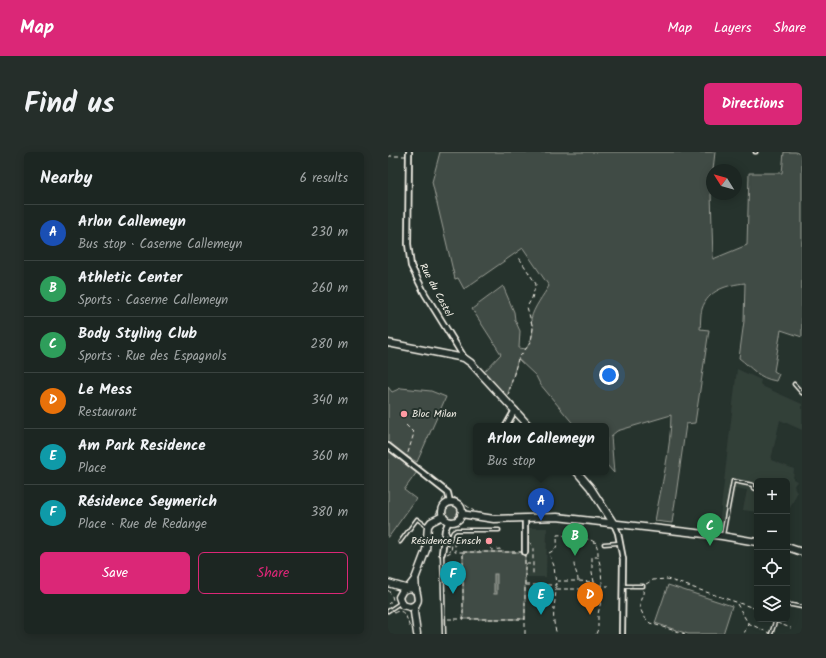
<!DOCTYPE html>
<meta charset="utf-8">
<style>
body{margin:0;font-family:Kalam,sans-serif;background:#252e2a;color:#f1f3f6}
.controls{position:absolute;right:12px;bottom:12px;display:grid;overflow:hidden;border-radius:6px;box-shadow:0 2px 10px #0003}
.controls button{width:36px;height:36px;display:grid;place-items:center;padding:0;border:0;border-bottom:1px solid #3a4340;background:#1c2622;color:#f1f3f6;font:20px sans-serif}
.compass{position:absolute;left:318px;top:12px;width:36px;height:36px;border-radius:50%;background:#1c2622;box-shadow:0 2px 10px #0003;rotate:307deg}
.you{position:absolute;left:221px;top:223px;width:14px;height:14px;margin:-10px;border:3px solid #fff;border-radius:50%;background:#1a73e8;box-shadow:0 0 0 6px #1a73e833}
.badge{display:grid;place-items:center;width:26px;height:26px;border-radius:50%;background:#db2777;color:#fff;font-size:13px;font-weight:700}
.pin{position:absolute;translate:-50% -33px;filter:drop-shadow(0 1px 2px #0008)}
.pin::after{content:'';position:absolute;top:21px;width:14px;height:12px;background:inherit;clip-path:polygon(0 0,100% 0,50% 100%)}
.popup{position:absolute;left:85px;top:271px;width:136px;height:52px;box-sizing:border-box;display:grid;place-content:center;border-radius:6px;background:#1c2622;filter:drop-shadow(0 1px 3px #0005);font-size:13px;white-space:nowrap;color:#a0a5a5}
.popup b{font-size:15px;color:#f1f3f6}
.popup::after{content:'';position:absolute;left:50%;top:100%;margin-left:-8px;border:8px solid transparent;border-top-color:#1c2622}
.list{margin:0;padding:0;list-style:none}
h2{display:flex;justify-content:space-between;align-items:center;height:52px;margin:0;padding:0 16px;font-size:17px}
h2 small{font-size:13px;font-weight:400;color:#a0a5a5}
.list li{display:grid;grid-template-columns:26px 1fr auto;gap:12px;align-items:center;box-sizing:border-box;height:56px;padding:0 16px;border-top:1px solid #3a4340}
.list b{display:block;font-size:15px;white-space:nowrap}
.list p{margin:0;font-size:13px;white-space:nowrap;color:#a0a5a5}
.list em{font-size:13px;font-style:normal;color:#a0a5a5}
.actions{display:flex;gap:8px;padding:12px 16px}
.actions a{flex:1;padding:9px 0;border:1px solid #db2777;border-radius:6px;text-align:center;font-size:14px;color:#db2777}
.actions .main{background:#db2777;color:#fff}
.icon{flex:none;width:22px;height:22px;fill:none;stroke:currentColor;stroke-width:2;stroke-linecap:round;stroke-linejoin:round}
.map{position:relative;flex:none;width:414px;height:482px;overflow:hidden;border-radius:6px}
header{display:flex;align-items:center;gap:24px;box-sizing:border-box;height:56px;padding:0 20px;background:#db2777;color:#fff}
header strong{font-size:19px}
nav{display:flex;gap:22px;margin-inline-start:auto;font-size:14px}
.intro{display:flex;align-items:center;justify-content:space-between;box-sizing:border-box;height:96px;padding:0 24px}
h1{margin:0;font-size:28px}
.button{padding:10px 18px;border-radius:6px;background:#db2777;color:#fff;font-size:14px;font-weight:700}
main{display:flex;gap:24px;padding:0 24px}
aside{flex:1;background:#1c2622;border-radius:6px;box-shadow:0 2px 10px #0003}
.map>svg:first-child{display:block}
.built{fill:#333f39}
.green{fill:#414b45;stroke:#9a9e96}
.water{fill:#676f68;stroke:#9fa39b}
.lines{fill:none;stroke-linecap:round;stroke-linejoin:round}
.lane-casing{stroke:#f4f1e8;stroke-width:5}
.street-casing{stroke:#f4f1e8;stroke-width:8}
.secondary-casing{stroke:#f4f1e8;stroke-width:9}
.path{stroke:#f4f1e8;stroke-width:1;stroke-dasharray:4 3;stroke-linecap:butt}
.lane{stroke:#26332d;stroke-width:2}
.street{stroke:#26332d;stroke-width:4.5}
.secondary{stroke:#26332d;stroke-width:6}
.poi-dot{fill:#ff9aa2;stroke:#26332d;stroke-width:1.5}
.labels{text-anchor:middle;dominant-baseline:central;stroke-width:4;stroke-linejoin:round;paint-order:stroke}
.street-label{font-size:10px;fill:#f4f1e8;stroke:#26332d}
.poi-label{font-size:10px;fill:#f4f1e8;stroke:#26332d;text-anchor:start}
</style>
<header>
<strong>Map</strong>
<nav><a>Map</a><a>Layers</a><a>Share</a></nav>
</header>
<div class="intro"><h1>Find us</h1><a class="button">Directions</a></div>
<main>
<aside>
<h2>Nearby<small>6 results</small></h2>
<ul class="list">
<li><span class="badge" style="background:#1a4fb4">A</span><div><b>Arlon Callemeyn</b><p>Bus stop · Caserne Callemeyn</p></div><em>230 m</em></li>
<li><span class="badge" style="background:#2e9e5b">B</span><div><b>Athletic Center</b><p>Sports · Caserne Callemeyn</p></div><em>260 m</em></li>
<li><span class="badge" style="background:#2e9e5b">C</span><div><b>Body Styling Club</b><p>Sports · Rue des Espagnols</p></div><em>280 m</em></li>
<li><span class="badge" style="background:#e8710a">D</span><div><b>Le Mess</b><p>Restaurant</p></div><em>340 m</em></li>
<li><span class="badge" style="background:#0f9aa8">E</span><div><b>Am Park Residence</b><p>Place</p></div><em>360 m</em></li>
<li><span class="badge" style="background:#0f9aa8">F</span><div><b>Résidence Seymerich</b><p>Place · Rue de Redange</p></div><em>380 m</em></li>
</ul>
<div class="actions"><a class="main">Save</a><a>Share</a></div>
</aside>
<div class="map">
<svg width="414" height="482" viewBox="0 0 414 482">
<rect width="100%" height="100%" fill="#26332d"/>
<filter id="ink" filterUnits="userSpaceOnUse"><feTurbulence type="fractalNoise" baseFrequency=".025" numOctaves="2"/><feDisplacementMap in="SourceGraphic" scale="8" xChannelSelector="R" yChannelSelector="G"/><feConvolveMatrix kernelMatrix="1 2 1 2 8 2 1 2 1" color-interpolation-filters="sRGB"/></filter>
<g filter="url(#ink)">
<g class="built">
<path d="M349 217 373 228 372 232 376 235 414 252V278L392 268 383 308 406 317 405 327 409 329 406 334 409 341 402 356 399 355V329H369V360L355 358 359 338 348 336 338 383 330 382Z"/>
<path d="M140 376H159L158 425H139Z"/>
</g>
<g class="green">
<path d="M52 0H327L325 18H324L323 41 325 107 359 93 361 21H394L396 0H414V185L393 178 386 219 391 222 388 229C370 226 364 216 351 206L356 169 357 131C339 133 320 138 314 157 312 163 313 171 312 177L321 178 307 271 298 272 284 371 267 369C273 334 283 299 283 263L229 279 223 284 226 321 218 312V274H187L152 232 148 224 130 207 119 245 96 220 113 202 84 157 115 134 126 160 127 168 132 179 131 196 138 197C142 191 145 184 145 176 144 173 143 170 143 167 146 155 155 144 161 134L135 96 76 137 70 126 67 127 44 30Z"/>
<path d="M0 235 4 240 13 236 43 239 58 245 29 310 0 294Z"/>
<path d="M0 298 29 320 16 338 28 347 0 386Z"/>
<circle cx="64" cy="360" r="6"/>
<rect x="75" y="400" width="62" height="67"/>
<path d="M280 433 344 454 335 482H300L267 471Z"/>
<circle cx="20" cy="446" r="6"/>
</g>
<rect class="water" x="106" y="422" width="3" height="20"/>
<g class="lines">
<g class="lane-casing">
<g id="lane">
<path d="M367 0H368"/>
<path d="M406 232 414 241"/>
<path d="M58 379 62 387 65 380 68 378H111"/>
<path d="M335 383 345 329 365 333V336L369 337"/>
<path d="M12 390 29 367 39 374"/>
<path d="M216 392 230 391"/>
<path d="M54 401 56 482"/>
<path d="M235 434H243"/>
<path d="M245 434H255"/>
<path d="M399 453H404L414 455"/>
<path d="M0 459 12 451"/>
<path d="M383 482 388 467"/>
</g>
</g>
<g class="street-casing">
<g id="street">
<path d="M21 0 20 92 23 114 37 142 74 202 76 206"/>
<path d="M118 274 127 258"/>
<path d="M0 294 60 341 62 350"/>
<path d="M137 366V400"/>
<path d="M226 372 230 381 235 407 234 482"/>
<path d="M54 401 57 378 61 369"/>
</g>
</g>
<g class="secondary-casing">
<g id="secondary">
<path d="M0 191 76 206 83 211 141 274"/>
<path d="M189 320 202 335 226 372"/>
<circle cx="64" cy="360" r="10"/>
<path d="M73 362 106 367 169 365 334 384 369 390"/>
<path d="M399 395 414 400"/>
<path d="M27 427C28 430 27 433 28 437 29 445 34 451 22 455L14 453 11 445 15 438 23 436 28 439"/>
<path d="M0 431 17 436"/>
<path d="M20 436 27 427 38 398 40 374 43 370 55 364"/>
<path d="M28 452 26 460 29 482"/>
</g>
</g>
<g class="path">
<path d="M0 4H17"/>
<path d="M120 244 130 207 143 190 145 176 139 155 144 146 148 132 130 104"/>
<path d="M18 273 26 281 19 304"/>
<path d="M66 345 86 359"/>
<path d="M48 362 56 345"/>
<path d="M142 390 145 396V423"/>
<path d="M205 390 212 391"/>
<path d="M60 392H61V399"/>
<path d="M103 396 104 398 112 397 113 400"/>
<rect x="75" y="400" width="62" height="67"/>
<path d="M59 402 63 400 64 392H67V400H75"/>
<path d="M138 412H144"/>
<path d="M169 429H190C190 421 186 418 186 411"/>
<path d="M191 429 206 430 214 434H221"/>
<path d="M206 430 204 420V405H210L213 416 214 434 213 449 210 462V477L208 482"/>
<path d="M258 432 265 428 279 427 369 457"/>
<path d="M138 433H168L166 414 161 401C171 396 169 392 169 383 175 382 179 385 185 386 200 387 211 385 210 405"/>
<path d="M168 434C168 452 162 464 169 482"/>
<path d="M169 437H206L214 434"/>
<path d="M0 438 4 444 5 448 0 452"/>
<path d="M255 438C256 442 254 443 253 447 250 456 255 465 262 471L297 482"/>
<path d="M145 440 146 443H141V444H148"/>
<path d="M349 452 360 471 356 482"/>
<path d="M6 461C17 454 20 469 22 477"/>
<path d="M60 467H74"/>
<path d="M360 471 381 481"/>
<path d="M389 471 403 476"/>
<path d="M137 482V467"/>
</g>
<use href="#lane" class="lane"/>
<use href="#street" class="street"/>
<use href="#secondary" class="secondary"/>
</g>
</g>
<g class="poi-dot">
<circle cx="16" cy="262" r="4"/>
<circle cx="101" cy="389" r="4"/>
</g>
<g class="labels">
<g class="street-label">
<text transform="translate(48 138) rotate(62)">Rue du Castel</text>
</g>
<g class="poi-label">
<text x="24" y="262">Bloc Milan</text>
<text x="93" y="389" text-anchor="end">Résidence Ensch</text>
</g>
</g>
</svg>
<div class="controls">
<button>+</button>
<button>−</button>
<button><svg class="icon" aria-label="locate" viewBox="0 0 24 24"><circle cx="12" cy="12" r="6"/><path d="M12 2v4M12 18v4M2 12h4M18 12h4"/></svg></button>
<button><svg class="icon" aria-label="layers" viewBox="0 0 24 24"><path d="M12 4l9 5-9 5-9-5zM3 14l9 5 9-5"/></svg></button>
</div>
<svg class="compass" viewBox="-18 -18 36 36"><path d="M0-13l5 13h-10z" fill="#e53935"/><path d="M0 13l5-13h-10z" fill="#a0a5a5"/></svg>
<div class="you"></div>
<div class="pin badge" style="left:153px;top:369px;background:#1a4fb4">A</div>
<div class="popup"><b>Arlon Callemeyn</b>Bus stop</div>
<div class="pin badge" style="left:187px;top:404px;background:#2e9e5b">B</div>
<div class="pin badge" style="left:322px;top:394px;background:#2e9e5b">C</div>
<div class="pin badge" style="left:202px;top:463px;background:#e8710a">D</div>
<div class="pin badge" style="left:153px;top:463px;background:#0f9aa8">E</div>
<div class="pin badge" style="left:65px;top:442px;background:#0f9aa8">F</div>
</div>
</main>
